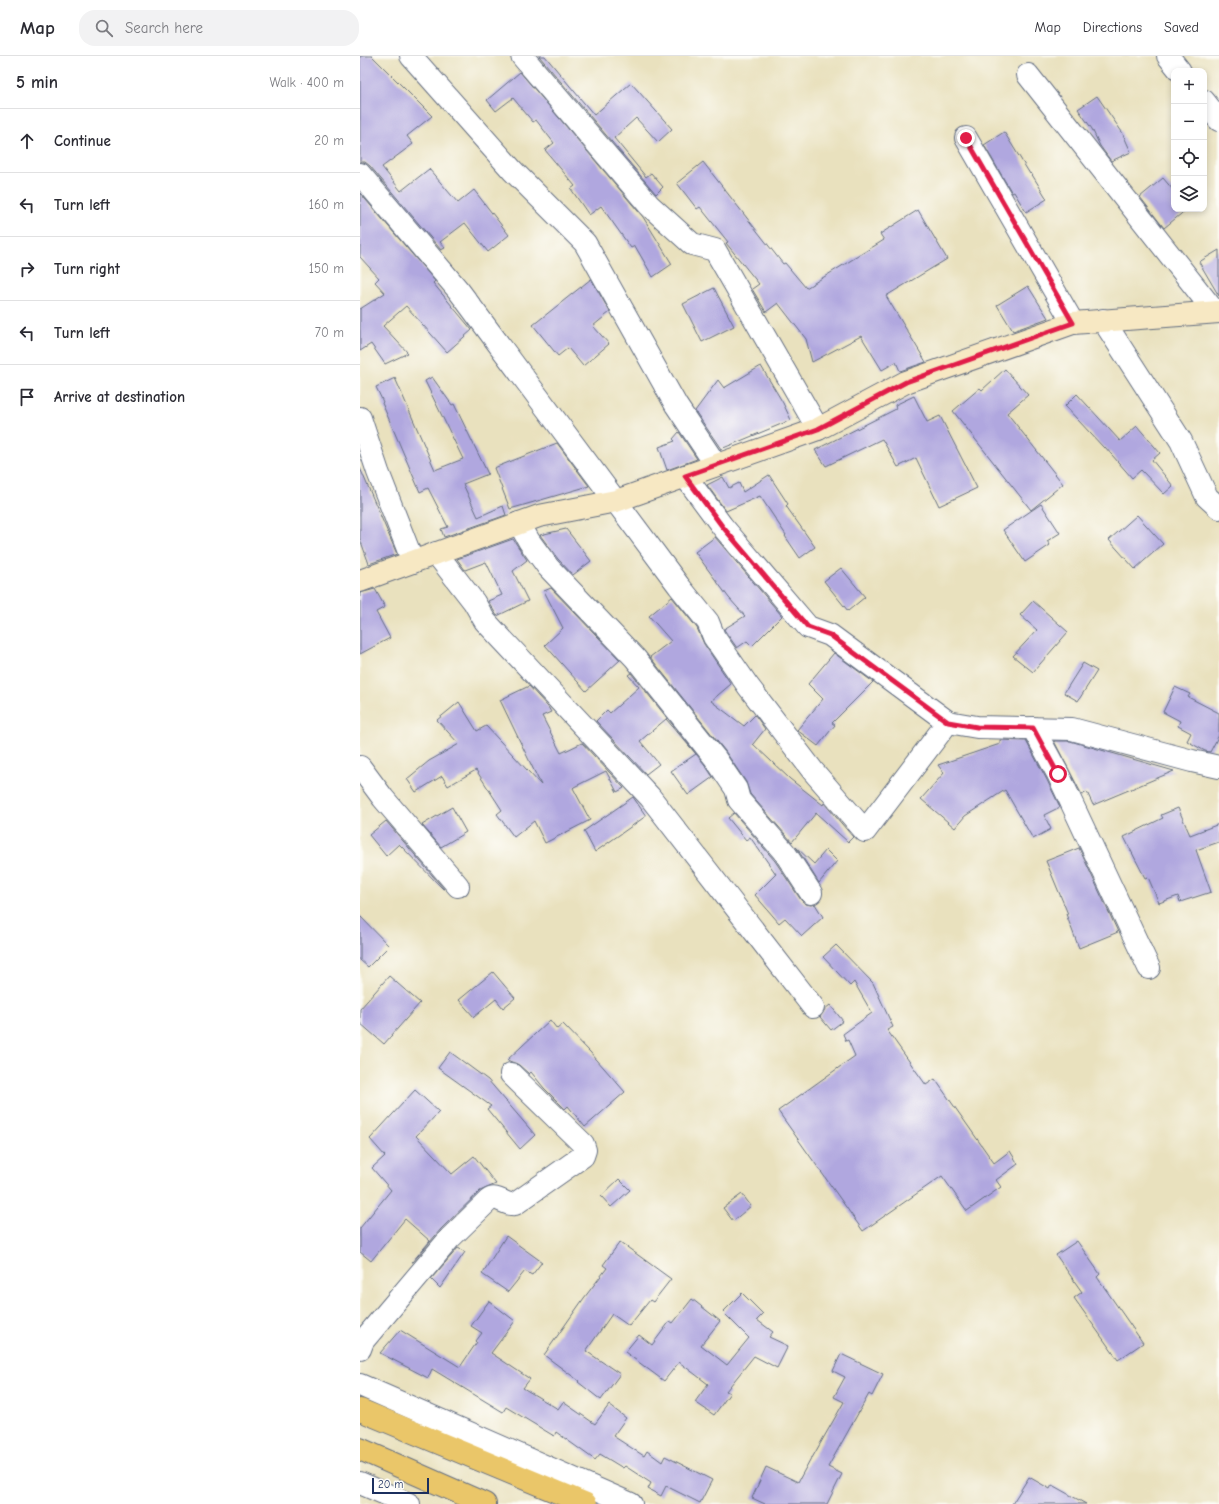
<!DOCTYPE html>
<meta charset="utf-8">
<style>
body{margin:0;font-family:"Comic Neue",sans-serif;background:#f2f2f3;color:#2b2b33}
.controls{position:absolute;right:12px;top:12px;display:grid;overflow:hidden;border-radius:8px;box-shadow:0 2px 6px #0003}
.controls button{width:36px;height:36px;display:grid;place-items:center;padding:0;border:0;border-bottom:1px solid #e1e1e2;background:#fff;color:#2b2b33;font:20px sans-serif}
.scale{position:absolute;left:12px;bottom:10px;width:57px;box-sizing:border-box;padding-left:4px;border:2px solid #1b2f5e;border-top:0;font-size:11px;line-height:14px;white-space:nowrap;color:#1b2f5e;-webkit-text-stroke:3px #fdfcf7;paint-order:stroke}
.stop{position:absolute;width:12px;height:12px;margin:-9px;border:3px solid #e11d48;border-radius:50%;background:#fff}
.stop.end{background:#e11d48;border-color:#fff;box-shadow:0 1px 4px #0008}
.list{margin:0;padding:0;list-style:none}
h2{display:flex;justify-content:space-between;align-items:center;height:52px;margin:0;padding:0 16px;font-size:17px}
h2 small{font-size:13px;font-weight:400;color:#7c7c81}
.list li{display:grid;grid-template-columns:26px 1fr auto;gap:12px;align-items:center;box-sizing:border-box;height:64px;padding:0 16px;border-top:1px solid #e1e1e2}
.list b{display:block;font-size:15px;white-space:nowrap}
.list em{font-size:13px;font-style:normal;color:#7c7c81}
.icon{flex:none;width:22px;height:22px;fill:none;stroke:currentColor;stroke-width:2;stroke-linecap:round;stroke-linejoin:round}
.map{position:relative;flex:none;width:859px;height:1448px;overflow:hidden}
header{display:flex;align-items:center;gap:24px;box-sizing:border-box;height:56px;padding:0 20px;background:#fff;border-bottom:1px solid #e1e1e2}
header strong{font-size:19px}
nav{display:flex;gap:22px;margin-inline-start:auto;font-size:14px}
.search{width:280px;height:36px;background:#f2f2f3;display:flex;align-items:center;gap:10px;box-sizing:border-box;padding:0 14px;border-radius:16px;color:#7c7c81;font-size:15px}
main{display:flex}
aside{flex:1;background:#fff}
.map>svg:first-child{display:block}
.building{fill:#b0a7df}
.lines{fill:none;stroke-linecap:round;stroke-linejoin:round}
.street-casing{stroke:#636d80;stroke-width:24}
.secondary-casing{stroke:#636d80;stroke-width:24}
.highway-casing{stroke:#636d80;stroke-width:24}
.street{stroke:#fff;stroke-width:22}
.secondary{stroke:#f7e8c3;stroke-width:22}
.highway{stroke:#eac669;stroke-width:22}
.route{stroke:#e11d48;stroke-width:5}
</style>
<header>
<strong>Map</strong>
<div class="search"><svg class="icon" aria-label="search" viewBox="0 0 24 24"><circle cx="10" cy="10" r="6"/><path d="M15 15l6 6"/></svg>Search here</div>
<nav><a>Map</a><a>Directions</a><a>Saved</a></nav>
</header>
<main>
<aside>
<h2>5 min<small>Walk · 400 m</small></h2>
<ul class="list">
<li><svg class="icon" aria-label="ahead" viewBox="0 0 24 24"><path d="M12 20V5M6 11l6-6 6 6"/></svg><div><b>Continue</b></div><em>20 m</em></li>
<li><svg class="icon" aria-label="left" viewBox="0 0 24 24"><path d="M17 20v-9H6M10 6l-5 5 5 5"/></svg><div><b>Turn left</b></div><em>160 m</em></li>
<li><svg class="icon" aria-label="right" viewBox="0 0 24 24"><path d="M7 20v-9h11M14 6l5 5-5 5"/></svg><div><b>Turn right</b></div><em>150 m</em></li>
<li><svg class="icon" aria-label="left" viewBox="0 0 24 24"><path d="M17 20v-9H6M10 6l-5 5 5 5"/></svg><div><b>Turn left</b></div><em>70 m</em></li>
<li><svg class="icon" aria-label="arrive" viewBox="0 0 24 24"><path d="M6 21V4h12l-3 4 3 4H6"/></svg><div><b>Arrive at destination</b></div></li>
</ul>
</aside>
<div class="map">
<svg width="859" height="1448" viewBox="0 0 859 1448">
<rect width="100%" height="100%" fill="#fdfcf7"/>
<filter id="ink" filterUnits="userSpaceOnUse"><feTurbulence type="fractalNoise" baseFrequency=".025" numOctaves="2"/><feDisplacementMap in="SourceGraphic" scale="8" xChannelSelector="R" yChannelSelector="G"/><feConvolveMatrix kernelMatrix="1 2 1 2 8 2 1 2 1" color-interpolation-filters="sRGB"/></filter>
<filter id="wash" filterUnits="userSpaceOnUse"><feTurbulence type="fractalNoise" baseFrequency=".012" numOctaves="4" result="noise"/><feDisplacementMap in="SourceGraphic" scale="16" xChannelSelector="R" yChannelSelector="G"/><feGaussianBlur stdDeviation="0.9" result="paint"/><feColorMatrix in="noise" values="0 0 0 0 0 0 0 0 0 0 0 0 0 0 0 0 0 1.4 0 .05"/><feComposite in="paint" operator="in"/></filter>
<g filter="url(#wash)">
<rect width="100%" height="100%" fill="#e9e1be"/>
<g id="blocks">
<g class="building">
<path d="M0 0H12L72 60 47 80 53 88 22 111 41 135 69 113 98 147 114 134 149 179 128 196 105 167 80 186 85 192 81 194 10 110 5 106H0Z"/>
<path d="M179 0H185L234 59 271 27 312 73 298 86 276 62 254 82 286 121 291 117 303 131 296 138Z"/>
<path d="M160 16 283 161 312 208 293 221 275 190 271 192 241 150 229 159 211 133 215 130 185 94 194 87 176 64 173 66 153 42 136 55 127 44Z"/>
<path d="M737 40 762 76 771 96 751 105 740 90 732 73 718 53Z"/>
<path d="M644 76 670 118 671 117 687 143 666 156 654 136 652 137 624 89Z"/>
<path d="M343 106 423 208 425 207 446 232 524 184 520 178 558 154 587 203 526 240 566 306 540 315 536 306 522 314 501 280 452 306 446 283 418 247 406 256 392 233 399 228 366 187 368 186 340 151 337 153 317 127Z"/>
<path d="M803 122 814 135V153H827L804 172 780 141Z"/>
<path d="M0 137 75 225 73 227 112 274 87 296 46 250 23 270 48 297 25 308 11 288 0 295V253L25 237 15 226 19 222 0 201Z"/>
<path d="M859 194V240L839 206Z"/>
<path d="M231 223 250 256 233 270 249 288 223 310 208 292 198 300 173 269Z"/>
<path d="M668 230 688 262 653 275 637 249Z"/>
<path d="M354 232 374 270 342 286 323 248Z"/>
<path d="M401 310 423 347 431 364 361 393 335 355 358 324 364 332Z"/>
<path d="M645 313 668 339 647 357 703 428 671 454 593 355 620 332 622 334Z"/>
<path d="M72 321 92 349 94 348 128 418 103 428 118 461 143 450 146 459 84 481 81 473 88 471 68 432 60 436 22 347 23 346 16 331 35 322 75 414 103 403 65 325Z"/>
<path d="M717 338 760 385 777 370 800 397 792 404 813 430 804 438 781 414 772 422 745 391 744 392 705 350Z"/>
<path d="M554 340 567 366 580 360 617 432 579 450 556 402 538 411 522 383 466 410 455 394 536 353 535 349Z"/>
<path d="M319 376 337 403 307 414 299 391 315 385 313 383Z"/>
<path d="M197 387 229 430 150 453 134 412Z"/>
<path d="M0 412 37 498 9 508 0 483Z"/>
<path d="M409 419 428 448 426 450 455 491 440 502 425 480 426 479 400 440 366 455 347 429 363 421 369 432 379 427 383 436Z"/>
<path d="M681 448 700 477 687 485 690 489 665 506 643 474Z"/>
<path d="M777 459 803 488 775 513 749 484Z"/>
<path d="M206 473 231 505 213 519 198 503 180 479Z"/>
<path d="M355 481 422 560 392 590 387 585 377 592 365 575 364 573 385 560 369 542 335 496Z"/>
<path d="M153 483 167 504 153 515 168 545 137 560 128 545 142 539 126 506 105 514 97 503Z"/>
<path d="M481 512 505 541 488 555 464 525Z"/>
<path d="M191 532 260 604 226 635 185 589 203 572 184 535Z"/>
<path d="M15 533 25 551 16 556 30 582 0 598V537Z"/>
<path d="M312 541 337 572 344 588 371 628 351 645 384 670 395 659 405 673 393 688 430 723 463 749 464 747 493 781 488 786 456 757 432 786 390 738 386 726 365 695 290 601 311 585 289 560Z"/>
<path d="M673 545 708 576 673 616 653 600 677 574 660 559Z"/>
<path d="M474 597 513 626 472 667 475 669 458 690 437 674 463 643 448 628Z"/>
<path d="M723 607 737 615 718 645 704 637Z"/>
<path d="M271 617 345 709 353 721 328 739 311 715 336 698 306 663 280 685 299 708 286 718 236 665 247 654 250 657 279 631 268 619Z"/>
<path d="M169 630 188 651 191 656 182 660 201 697 222 687 264 732 257 736 246 715 214 731 213 732 230 764 185 787 174 765 154 781 137 758 142 754 116 714 88 730 82 720 56 736 47 723 69 705 99 688 77 664 99 646 117 675 126 670 181 729 140 644Z"/>
<path d="M815 631 830 638 828 641 859 657V679L850 696 845 695 827 685 831 677 818 670 820 665 803 656Z"/>
<path d="M640 684 666 685 687 724 700 751 684 759 691 773 673 783 645 734 605 760 595 772 561 743 584 717 578 709 640 688Z"/>
<path d="M694 685H710L814 715 733 749 727 736 722 739Z"/>
<path d="M273 741 286 760 235 796 224 775Z"/>
<path d="M92 751 106 776 81 791 62 769Z"/>
<path d="M818 752 830 779 859 768V786L836 794 851 836 820 846 818 840 799 847 788 821 785 822 764 781 803 762 801 759Z"/>
<path d="M374 757 415 805 441 844 446 848 451 849 455 848 463 861 442 880 425 862 419 867 395 839 416 818 390 781 386 784 368 762Z"/>
<path d="M26 765 84 833H83L39 788 26 800 9 779Z"/>
<path d="M436 791 454 808 466 794 477 805 459 827Z"/>
<path d="M719 792 758 876 719 892 706 858H708L686 805Z"/>
<path d="M0 860 29 890 8 911 0 904Z"/>
<path d="M476 889 513 927 533 971 527 974 566 1029 575 1023 634 1107 650 1095 658 1108 636 1124 641 1131 607 1155 582 1120 503 1175 418 1055 495 1000 488 984 486 985 483 978 512 957 494 926 490 930 463 901Z"/>
<path d="M133 916 155 942 143 952 136 943 114 961 99 944Z"/>
<path d="M29 920 60 947 24 988 0 967V953Z"/>
<path d="M470 949 483 965 471 974 460 961 465 953Z"/>
<path d="M190 964 197 973 203 968 230 996 265 1036 225 1071 208 1050 205 1053 184 1032 171 1016 169 1018 159 1009 147 1004Z"/>
<path d="M90 996 128 1024 175 1079 160 1093 127 1053 131 1050 78 1012Z"/>
<path d="M55 1034 79 1056 56 1080 92 1118 114 1100 136 1128 120 1135 81 1173 53 1206H52L70 1185 45 1163 11 1205 0 1196V1172L31 1134 12 1112 25 1100 10 1083Z"/>
<path d="M259 1123 270 1134 251 1151 241 1140Z"/>
<path d="M382 1138 391 1150 373 1165 363 1152Z"/>
<path d="M146 1180 182 1206 172 1219 165 1215 148 1236 122 1218Z"/>
<path d="M717 1185 740 1218 737 1221 783 1287 758 1304 714 1242 722 1236 696 1199Z"/>
<path d="M260 1186 311 1223 293 1246 290 1244 269 1270 252 1258 226 1295 260 1318 241 1344 218 1326 219 1325 184 1299 224 1242 247 1212 243 1209Z"/>
<path d="M98 1192 105 1196 80 1232 71 1223Z"/>
<path d="M382 1237 403 1258 397 1264 413 1276 409 1281 428 1290 417 1312 394 1300 366 1335 370 1337 354 1359 335 1346 348 1328 319 1306 304 1325 265 1296 279 1279 292 1289 310 1265 313 1267 332 1243 360 1265 341 1289 367 1309 389 1282 363 1256Z"/>
<path d="M129 1245 155 1265 131 1297 170 1323 163 1332 198 1353 203 1346 235 1368 249 1349 266 1362 253 1380 284 1400 287 1395 302 1406 305 1400 352 1424 340 1447 306 1430 301 1440 288 1433 291 1427 265 1410 263 1412 240 1398 235 1404 196 1376 194 1380 146 1351 143 1356 72 1313 68 1322 20 1297 40 1274 100 1311 117 1286 116 1285 122 1277 111 1270Z"/>
<path d="M481 1298 523 1318 512 1340 509 1338 468 1411 482 1418 467 1448H405L392 1442 406 1411 438 1426 451 1402H452L484 1346 474 1341 485 1321 473 1315Z"/>
<path d="M669 1421 690 1433 692 1429 726 1448H652Z"/>
</g>
</g>
</g>
<g filter="url(#ink)">
<use href="#blocks" fill-opacity="0" stroke="#636d80" stroke-width="1"/>
<g class="lines">
<g class="street-casing">
<g id="street">
<path d="M51 0 153 115 225 187 316 349 356 409"/>
<path d="M162 0 289 149 332 188 355 194 458 373"/>
<path d="M808 0 820 15"/>
<path d="M668 19 854 255"/>
<path d="M844 45 859 64"/>
<path d="M606 82 713 267"/>
<path d="M0 118 99 235 319 530 348 566 354 581 388 630 453 715 505 775 588 666"/>
<path d="M743 264 821 385 847 441 859 452"/>
<path d="M0 362 18 416 53 506"/>
<path d="M325 420 362 470 448 571 470 579 588 666 617 671 712 673 832 705 859 711"/>
<path d="M159 467 169 485 188 511 275 602 355 702 376 733 379 744 425 797 451 837"/>
<path d="M76 497 114 546 125 565 290 741 453 951"/>
<path d="M673 672 698 718 789 912"/>
<path d="M0 711 23 742 98 830"/>
<path d="M0 1293 3 1285 90 1182 129 1144C137 1138 145 1150 155 1148L223 1100 225 1094 223 1088 151 1018"/>
<path d="M0 1329 271 1448"/>
<path d="M0 1427 49 1448"/>
</g>
</g>
<g class="secondary-casing">
<path id="secondary" d="M0 525 179 460 256 445 458 373 546 326 713 267 859 256"/>
</g>
<g class="highway-casing">
<g id="highway">
<path d="M0 1354 226 1448"/>
<path d="M0 1393 125 1448"/>
</g>
</g>
<use href="#street" class="street"/>
<use href="#secondary" class="secondary"/>
<use href="#highway" class="highway"/>
</g>
</g>
<g class="lines" filter="url(#ink)">
<path class="route" d="M606 82 713 267 546 326 458 373 325 420 362 470 448 571 470 579 588 666 617 671 673 672 698 718"/>
</g>
</svg>
<div class="controls">
<button>+</button>
<button>−</button>
<button><svg class="icon" aria-label="locate" viewBox="0 0 24 24"><circle cx="12" cy="12" r="6"/><path d="M12 2v4M12 18v4M2 12h4M18 12h4"/></svg></button>
<button><svg class="icon" aria-label="layers" viewBox="0 0 24 24"><path d="M12 4l9 5-9 5-9-5zM3 14l9 5 9-5"/></svg></button>
</div>
<div class="scale">20 m</div>
<div class="stop" style="left:698px;top:718px"></div>
<div class="stop end" style="left:606px;top:82px"></div>
</div>
</main>
